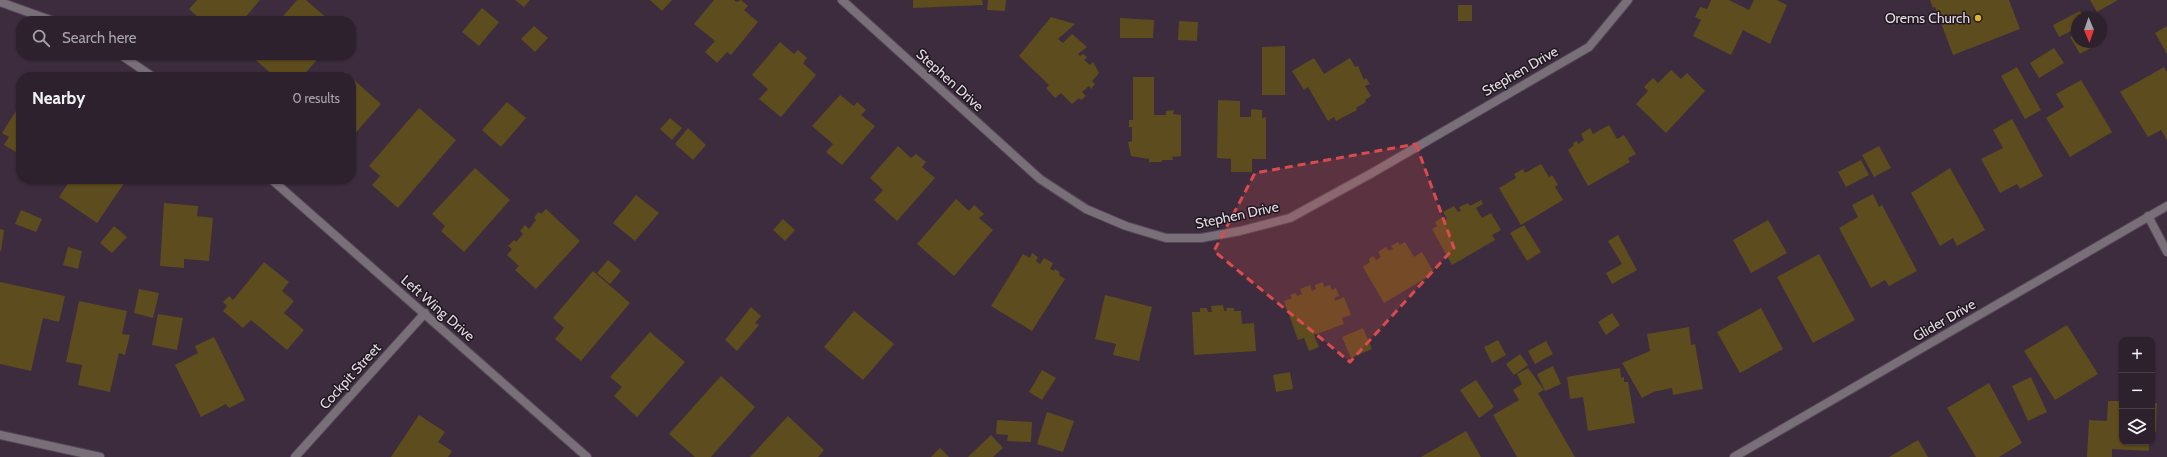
<!DOCTYPE html>
<meta charset="utf-8">
<style>
body{margin:0;font-family:Cabin,sans-serif;background:#392e3a;color:#f1f3f6}
.controls{position:absolute;right:12px;bottom:12px;display:grid;overflow:hidden;border-radius:8px;box-shadow:0 1px 3px #0004}
.controls button{width:36px;height:36px;display:grid;place-items:center;padding:0;border:0;border-bottom:1px solid #483e4a;background:#2d212e;color:#f1f3f6;font:20px sans-serif}
.compass{position:absolute;left:2071px;top:12px;width:36px;height:36px;border-radius:50%;background:#2d212e;box-shadow:0 1px 3px #0004;rotate:178deg}
.list{margin:0;padding:0;list-style:none}
h2{display:flex;justify-content:space-between;align-items:center;height:52px;margin:0;padding:0 16px;font-size:17px}
h2 small{font-size:13px;font-weight:400;color:#a7a3aa}
.icon{flex:none;width:22px;height:22px;fill:none;stroke:currentColor;stroke-width:2;stroke-linecap:round;stroke-linejoin:round}
.map{position:relative;flex:none;width:2167px;height:457px;overflow:hidden}
.search{position:absolute;background:#2d212e;box-shadow:0 1px 3px #0004;left:16px;top:16px;width:340px;height:44px;display:flex;align-items:center;gap:10px;box-sizing:border-box;padding:0 14px;border-radius:16px;color:#a7a3aa;font-size:15px}
.panel{position:absolute;background:#2d212e;box-shadow:0 1px 3px #0004;left:16px;top:72px;width:340px;height:112px;border-radius:16px}
.map>svg:first-child{display:block}
.building{fill:#5d4c1d}
.lines{fill:none;stroke-linecap:round;stroke-linejoin:round}
.minor-casing{stroke:#574858;stroke-width:10}
.minor{stroke:#786f78;stroke-width:8}
.marked{fill:#d94c4e;fill-opacity:0.2;stroke:#d94c4e;stroke-width:3;stroke-dasharray:8 5;stroke-linejoin:round}
.poi-dot{fill:#dcb233;stroke:#1f181f;stroke-width:1.5}
.labels{text-anchor:middle;dominant-baseline:central;stroke-width:3;stroke-linejoin:round;paint-order:stroke}
.poi-label{font-size:14px;fill:#e5dae5;stroke:#1f181f;text-anchor:end}
.street-label{font-size:14px;fill:#e5dae5;stroke:#1f181f}
</style>
<div class="map">
<svg width="2167" height="457" viewBox="0 0 2167 457">
<rect width="100%" height="100%" fill="#3c2c3d"/>
<g class="building">
<path d="M197 0H260L242 21H202L189 9Z"/>
<path d="M297 0H306L330 21H279Z"/>
<path d="M515 0H530L524 7Z"/>
<path d="M650 0H672L662 11Z"/>
<path d="M714 0H734L736 2 741 0 748 6 744 10 758 22 731 55 727 52 717 63 705 52 715 41 694 24Z"/>
<path d="M913 0H982L983 5 913 8Z"/>
<path d="M988 0H1006L1005 11 987 10Z"/>
<path d="M1711 0H1729L1749 10 1754 0H1777L1787 5 1770 44 1743 30 1731 55 1693 36 1701 20 1695 17 1700 7 1707 9Z"/>
<path d="M1930 0H2009L2020 29 1953 55 1935 7 1933 8Z"/>
<path d="M2090 0H2118L2097 12Z"/>
<rect x="1458" y="5" width="14" height="16"/>
<path d="M482 8 499 22 479 46 462 32Z"/>
<path d="M2080 11 2084 18H2077V28L2059 37 2053 25Z"/>
<path d="M1051 17 1075 24 1058 39 1063 43 1072 34 1087 47 1078 54 1080 56 1083 54 1087 57 1084 60 1090 65 1093 62 1099 73 1092 81 1095 84 1091 89 1089 86 1082 92 1086 96 1081 100 1079 98 1072 104 1061 93 1055 98 1046 88 1049 85 1019 56Z"/>
<path d="M1120 18 1154 20 1153 38H1120Z"/>
<path d="M1179 21 1198 22 1197 41 1178 40Z"/>
<path d="M534 26 548 38 535 52 521 39Z"/>
<path d="M2167 26V54L2155 33Z"/>
<path d="M2077 33V42H2101L2080 54 2070 37Z"/>
<path d="M780 42 794 54 798 50 807 58 803 63 816 75 781 117 759 99 768 89 752 75Z"/>
<path d="M1285 46V95H1262V47Z"/>
<path d="M2054 48 2064 63 2039 78 2030 63Z"/>
<path d="M250 55H321L302 77H275Z"/>
<path d="M1314 58 1324 74 1350 58 1355 67 1358 66 1364 80 1366 78 1370 84 1365 86 1371 96 1365 100 1366 102 1356 108 1357 110 1336 121 1334 117 1328 121 1308 87 1304 90 1292 71Z"/>
<path d="M2017 67 2041 110 2025 119 2001 76Z"/>
<path d="M2164 67 2167 72V140L2161 130 2148 137 2120 92Z"/>
<path d="M1671 70 1681 79 1687 73 1705 91 1666 133 1636 104 1648 91 1644 87 1653 78 1658 83Z"/>
<path d="M345 72 381 104 351 138V77H341Z"/>
<path d="M1133 77H1154V115H1166V111L1174 110 1173 114 1181 115V156L1172 157 1173 160H1162V162H1149V159L1131 156 1128 142 1132 141V127H1129V120H1133Z"/>
<path d="M2081 80 2112 132 2070 157 2046 118 2064 107 2056 94Z"/>
<path d="M840 95 854 106 857 102 866 110 861 115 875 126 842 165 826 152 833 144 812 126Z"/>
<path d="M1218 100 1240 101V117H1251V109L1262 110V118L1266 117V159H1252V172H1231V159L1217 158Z"/>
<path d="M507 102 526 118 501 147 482 130Z"/>
<path d="M21 103V145L16 152 4 145 9 137 2 133Z"/>
<path d="M419 108 456 140 398 208 372 185 380 176 369 166Z"/>
<path d="M670 118 682 128 672 140 660 129Z"/>
<path d="M2012 119 2043 176 2020 189 2017 184 2000 193 1981 159 2003 148 1993 130Z"/>
<path d="M1609 125 1617 139 1624 135 1636 154 1628 158 1630 162 1588 186 1568 150 1574 145 1573 143 1577 141 1578 144 1584 140 1581 134 1590 128 1593 134Z"/>
<path d="M688 128 706 145 693 160 675 144Z"/>
<path d="M898 146 911 158 916 154 926 162 922 167 935 178 897 221 874 200 883 190 870 178Z"/>
<path d="M1879 146 1891 168 1874 177 1862 155Z"/>
<path d="M1861 160 1869 175 1846 187 1838 172Z"/>
<path d="M1541 164 1549 177 1552 175 1558 185 1555 187 1563 200 1521 225 1499 188 1516 178 1514 174 1523 169 1525 173Z"/>
<path d="M475 168 510 200 464 252 441 231 445 226 432 214Z"/>
<path d="M1950 168 1985 230 1957 246 1953 238 1940 246 1911 193Z"/>
<path d="M71 179H127L97 223 59 197Z"/>
<path d="M1873 194 1879 207 1882 205 1917 271 1889 286 1885 280 1871 288 1839 228 1858 217 1852 205Z"/>
<path d="M636 195 659 213 635 241 613 223Z"/>
<path d="M956 199 969 211 974 205 984 214 979 218 993 230 954 276 917 244Z"/>
<path d="M1481 200 1483 204 1476 208 1482 218 1491 213 1501 230 1492 235 1495 240 1452 265 1432 229 1437 226 1435 222 1443 217 1445 220 1447 219 1443 212 1454 206 1458 212 1461 211 1459 207 1468 203 1470 206Z"/>
<path d="M164 203 198 206 197 216 213 218 209 261 184 259V268L160 266Z"/>
<path d="M546 209 580 241 536 289 515 270 519 266 507 255 512 249 508 246 514 240 516 242 523 234 520 231 525 225 529 229 536 220 534 217 539 212 541 214Z"/>
<path d="M21 210 42 219 36 232 15 224Z"/>
<path d="M783 219 795 230 785 241 773 230Z"/>
<path d="M1768 220 1787 253 1751 273 1733 240Z"/>
<path d="M1524 225 1541 252 1527 261 1510 233Z"/>
<path d="M114 226 127 237 112 253 100 243Z"/>
<path d="M0 229 4 230 1 251 0 250Z"/>
<path d="M1618 235 1637 270 1612 284 1606 273 1622 264 1608 241Z"/>
<path d="M1398 242 1400 245 1405 242 1414 257 1422 252 1434 273 1384 303 1363 267 1370 262 1369 259 1373 256 1376 260 1381 257 1378 252 1386 247 1389 251 1393 249 1391 246Z"/>
<path d="M68 247 82 251 78 269 63 265Z"/>
<path d="M1032 253 1038 257 1036 261 1040 264 1044 258 1053 263 1050 269 1054 271 1055 269 1060 272 1059 275 1065 279 1032 331 991 306 1023 254 1030 258Z"/>
<path d="M1819 254 1855 320 1813 343 1777 277Z"/>
<path d="M608 260 621 271 610 284 597 273Z"/>
<path d="M264 262 289 282 282 291 294 301 284 313 304 330 287 350 251 320 243 328 223 311 227 306 223 302 229 296 233 300Z"/>
<path d="M593 271 630 303 581 361 555 339 564 328 553 318Z"/>
<path d="M0 282 65 296 59 322 43 318 31 371 0 364Z"/>
<path d="M1323 282 1324 287 1330 285 1332 290 1336 288 1339 296 1334 298 1335 301 1344 297 1351 315 1342 318 1344 324 1314 335 1319 347 1309 351 1304 338 1298 340 1284 301 1292 298 1290 295 1296 293 1297 296 1302 294 1300 289 1310 285 1312 291 1316 289 1315 285Z"/>
<path d="M139 289 159 293 153 318 134 313Z"/>
<path d="M1105 295 1152 307 1139 361 1113 355 1116 344 1095 339Z"/>
<path d="M79 301 127 311 122 334 130 335 125 355 119 353 110 392 78 385 82 365 66 362Z"/>
<path d="M1223 305 1224 311H1227L1226 308H1234V311H1241L1242 324 1254 323 1256 351 1194 355 1192 312H1200V308H1207L1208 312H1212L1211 306Z"/>
<path d="M751 307 761 316 755 323 759 325 737 351 725 340Z"/>
<path d="M1761 308 1783 349 1740 373 1717 332Z"/>
<path d="M854 311 894 344 863 380 824 347Z"/>
<path d="M1612 313 1620 325 1606 335 1598 322Z"/>
<path d="M158 314 183 318 177 350 152 345Z"/>
<path d="M2067 325 2098 374 2055 400 2024 351Z"/>
<path d="M1689 327 1691 345 1695 344 1703 389 1673 395 1672 388 1653 392 1642 398 1622 363 1650 351 1647 334Z"/>
<path d="M1363 328 1372 349 1351 358 1342 337Z"/>
<path d="M650 332 685 362 637 417 614 396 622 387 610 377Z"/>
<path d="M214 337 245 400 229 408 226 404 201 417 175 365 198 353 195 346Z"/>
<path d="M1498 340 1506 355 1492 363 1484 347Z"/>
<path d="M1546 341 1553 354 1535 364 1528 351Z"/>
<path d="M1520 354 1528 365 1514 375 1506 364Z"/>
<path d="M1553 366 1561 384 1545 391 1537 374Z"/>
<path d="M1528 368 1544 390 1538 393 1575 457H1517L1493 415 1519 400 1513 390 1522 384 1517 374Z"/>
<path d="M1620 368 1621 378 1624 377V382H1628L1635 423 1588 431 1583 397 1570 399 1567 377Z"/>
<path d="M1042 370 1056 378 1042 400 1029 392Z"/>
<path d="M1290 372 1293 389 1276 392 1273 375Z"/>
<path d="M721 376 755 407 711 457H695L669 434Z"/>
<path d="M2031 377 2047 412 2028 421 2012 386Z"/>
<path d="M1476 380 1494 407 1479 418 1460 390Z"/>
<path d="M1989 383 2022 443 1999 457H1976L1947 408Z"/>
<path d="M2108 401H2122V442H2149V451L2112 449V457H2087L2089 420 2107 421Z"/>
<path d="M2152 403H2157L2156 432H2152Z"/>
<path d="M1047 412 1074 421 1063 452 1037 444Z"/>
<path d="M419 415 445 432 438 442 452 451 448 457H391Z"/>
<path d="M788 416 824 450 818 457H750Z"/>
<path d="M997 420 1032 422 1031 442 1007 441 1008 435 996 434Z"/>
<path d="M1466 431 1481 457H1421Z"/>
<path d="M991 435 1003 448 993 457H968Z"/>
<path d="M1918 440 1928 457H1889Z"/>
<path d="M940 448 949 457H931Z"/>
</g>
<g class="lines">
<g class="minor-casing">
<g id="minor">
<path d="M842 0 1040 179 1086 209 1126 226 1166 238H1201L1240 231 1290 218 1372 173 1589 47 1628 0"/>
<path d="M0 2 53 21"/>
<path d="M121 55 153 77"/>
<path d="M271 179 587 457"/>
<path d="M2148 216 2167 252"/>
<path d="M0 435 100 457"/>
<path d="M295 457 425 313"/>
<path d="M1734 457 2167 206"/>
</g>
</g>
<use href="#minor" class="minor"/>
</g>
<path class="marked" d="M1416 144 1454 248 1350 362 1214 251 1255 173Z"/>
<circle class="poi-dot" cx="1978" cy="18" r="4"/>
<g class="labels">
<g class="poi-label">
<text x="1970" y="18">Orems Church</text>
</g>
<g class="street-label">
<text transform="translate(1520 71) rotate(-30)">Stephen Drive</text>
<text transform="translate(950 80) rotate(42)">Stephen Drive</text>
<text transform="translate(1237 215) rotate(-12)">Stephen Drive</text>
<text transform="translate(438 308) rotate(41)">Left Wing Drive</text>
<text transform="translate(1944 320) rotate(-30)">Glider Drive</text>
<text transform="translate(350 376) rotate(-48)">Cockpit Street</text>
</g>
</g>
</svg>
<div class="controls">
<button>+</button>
<button>−</button>
<button><svg class="icon" aria-label="layers" viewBox="0 0 24 24"><path d="M12 4l9 5-9 5-9-5zM3 14l9 5 9-5"/></svg></button>
</div>
<svg class="compass" viewBox="-18 -18 36 36"><path d="M0-13l5 13h-10z" fill="#e53935"/><path d="M0 13l5-13h-10z" fill="#a7a3aa"/></svg>
<div class="search"><svg class="icon" aria-label="search" viewBox="0 0 24 24"><circle cx="10" cy="10" r="6"/><path d="M15 15l6 6"/></svg>Search here</div>
<section class="panel">
<h2>Nearby<small>0 results</small></h2>
<ul class="list">
</ul>
</section>
</div>
